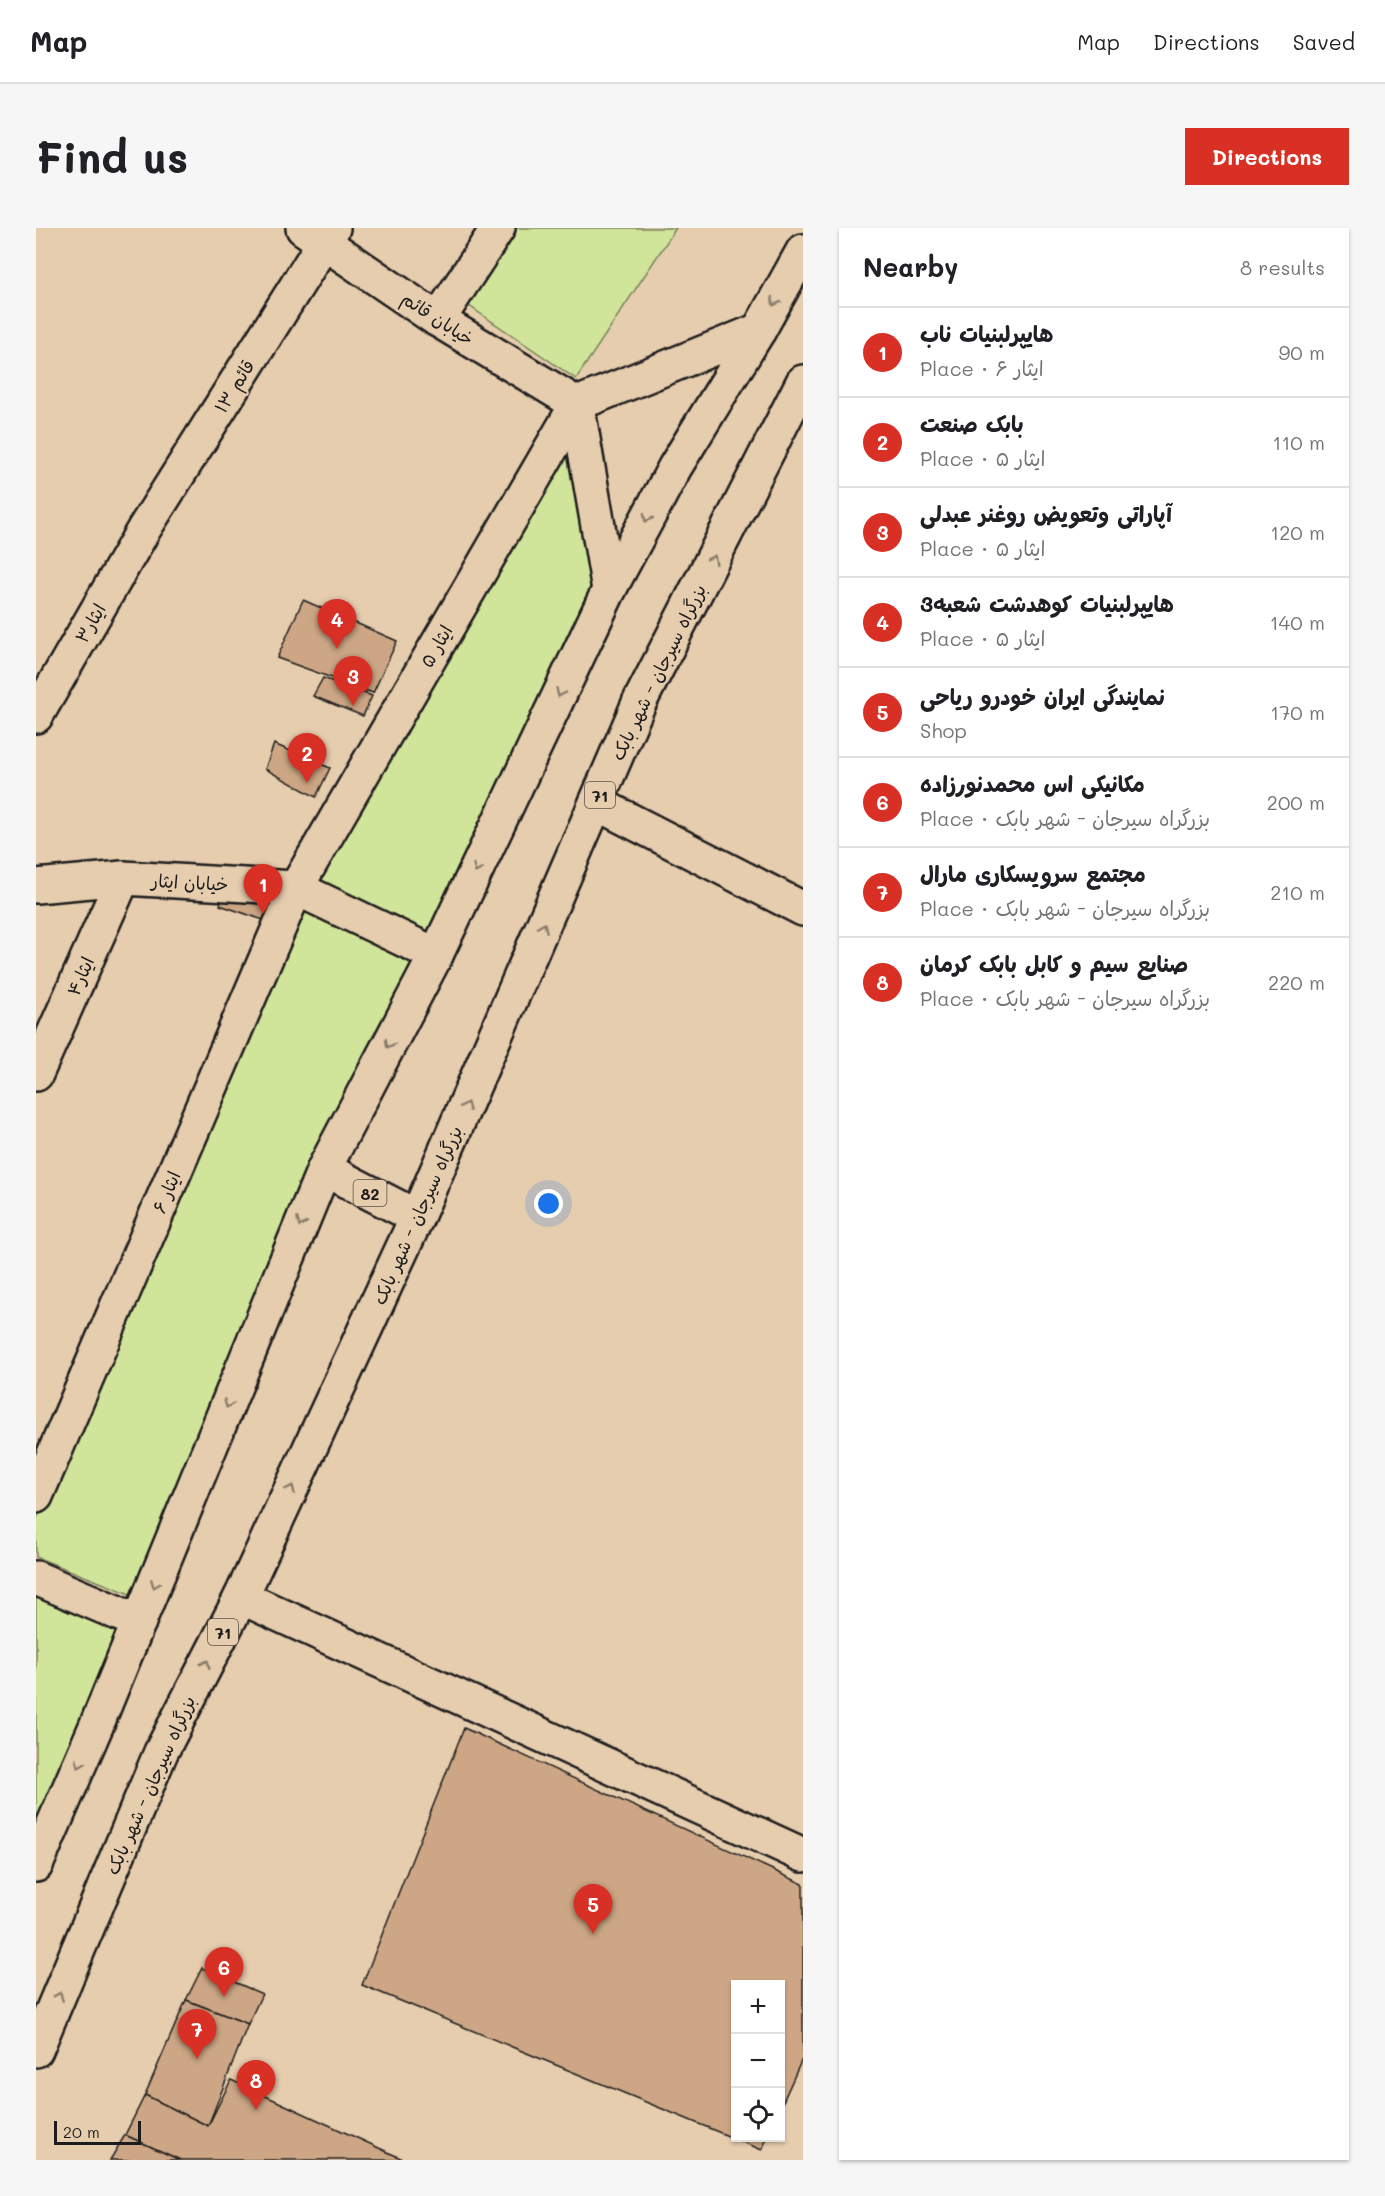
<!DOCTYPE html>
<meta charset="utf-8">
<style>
body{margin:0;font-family:Mali,"Playpen Sans Arabic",sans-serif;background:#f6f6f6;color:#202124}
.controls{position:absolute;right:18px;bottom:18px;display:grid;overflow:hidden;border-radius:0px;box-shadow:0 2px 4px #0004}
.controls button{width:54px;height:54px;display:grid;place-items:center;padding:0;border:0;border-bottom:2px solid #e0e0e0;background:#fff;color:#202124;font:30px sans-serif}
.scale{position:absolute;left:18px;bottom:15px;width:87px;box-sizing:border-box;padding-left:6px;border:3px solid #1c1c1c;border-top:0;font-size:16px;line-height:21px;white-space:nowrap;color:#1c1c1c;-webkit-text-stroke:4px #e6cdae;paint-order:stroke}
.you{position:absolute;left:513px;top:976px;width:21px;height:21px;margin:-15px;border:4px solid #fff;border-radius:50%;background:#1a73e8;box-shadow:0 0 0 9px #1a73e833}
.badge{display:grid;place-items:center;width:39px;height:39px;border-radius:50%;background:#d93025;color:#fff;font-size:20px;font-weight:700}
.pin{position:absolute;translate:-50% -50px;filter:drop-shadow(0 2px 3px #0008)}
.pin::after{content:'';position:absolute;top:32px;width:21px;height:18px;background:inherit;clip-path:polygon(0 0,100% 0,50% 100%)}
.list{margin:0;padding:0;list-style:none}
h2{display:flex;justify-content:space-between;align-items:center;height:78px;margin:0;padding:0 24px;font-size:26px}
h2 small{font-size:20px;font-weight:400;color:#757577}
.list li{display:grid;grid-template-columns:39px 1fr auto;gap:18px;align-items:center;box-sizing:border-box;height:90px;padding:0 24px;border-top:2px solid #e0e0e0}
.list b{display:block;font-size:22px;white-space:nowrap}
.list p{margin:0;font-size:20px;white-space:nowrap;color:#757577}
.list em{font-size:20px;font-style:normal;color:#757577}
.icon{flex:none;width:33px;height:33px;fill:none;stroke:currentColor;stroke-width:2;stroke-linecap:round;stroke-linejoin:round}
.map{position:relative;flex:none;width:767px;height:1932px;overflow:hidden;border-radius:0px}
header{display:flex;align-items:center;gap:36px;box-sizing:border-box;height:84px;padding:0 30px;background:#fff;border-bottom:2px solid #e0e0e0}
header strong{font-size:28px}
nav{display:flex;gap:33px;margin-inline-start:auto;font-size:21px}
.intro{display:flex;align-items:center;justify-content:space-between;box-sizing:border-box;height:144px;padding:0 36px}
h1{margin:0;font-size:42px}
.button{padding:15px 27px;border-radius:0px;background:#d93025;color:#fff;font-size:21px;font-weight:700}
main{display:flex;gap:36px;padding:0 36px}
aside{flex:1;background:#fff;border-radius:0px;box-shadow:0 2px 4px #0004}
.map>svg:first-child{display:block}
.green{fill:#d1e59a;stroke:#76805b;stroke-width:1.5}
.building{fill:#cda785;stroke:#1c1c1c;stroke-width:1.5}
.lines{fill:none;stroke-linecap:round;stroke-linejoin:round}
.minor-casing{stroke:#1c1c1c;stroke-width:38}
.highway-casing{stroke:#1c1c1c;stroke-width:38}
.minor{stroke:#e6cdae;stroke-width:33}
.highway{stroke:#e6cdae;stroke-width:33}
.oneway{stroke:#8b7d6c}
.labels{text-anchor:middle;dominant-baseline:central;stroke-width:4.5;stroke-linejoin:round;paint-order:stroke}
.shield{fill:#e6cdae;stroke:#595148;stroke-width:1.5}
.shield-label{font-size:16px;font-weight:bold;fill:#1c1c1c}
.street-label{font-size:18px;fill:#1c1c1c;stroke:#e6cdae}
</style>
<header>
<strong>Map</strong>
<nav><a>Map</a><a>Directions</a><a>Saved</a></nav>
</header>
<div class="intro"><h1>Find us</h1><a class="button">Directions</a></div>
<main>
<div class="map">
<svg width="767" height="1932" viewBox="0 0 767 1932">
<rect width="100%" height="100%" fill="#e6cdae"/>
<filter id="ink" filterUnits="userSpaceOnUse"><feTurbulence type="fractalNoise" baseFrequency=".0167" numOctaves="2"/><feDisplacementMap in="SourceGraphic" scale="12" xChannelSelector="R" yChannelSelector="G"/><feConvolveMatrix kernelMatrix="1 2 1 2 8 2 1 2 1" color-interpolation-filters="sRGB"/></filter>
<g filter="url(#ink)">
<g class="green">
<path d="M474 0H640L540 151 426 73Z"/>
<path d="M537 209 562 359 392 712 273 654Z"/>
<path d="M266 680 385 733 94 1366 0 1329V1292Z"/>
<path d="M0 1369 84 1404 0 1601Z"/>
</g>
<g class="building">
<path d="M267 372 361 413 337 465 241 430Z"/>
<path d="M287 450 336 468 327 488 277 468Z"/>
<path d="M238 516 294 540 280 569 229 541Z"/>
<path d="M191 660 252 663 239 696 184 677Z"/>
<path d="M428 1500 767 1656V1829L744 1880V1756H700V1910H731L726 1922 326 1757Z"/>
<path d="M166 1740 226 1766 212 1796 150 1772Z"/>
<path d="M150 1772 212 1796 172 1898 109 1867Z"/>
<path d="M195 1852 369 1932H144L89 1907 109 1867 172 1898Z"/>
<path d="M89 1907 144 1932H74Z"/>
</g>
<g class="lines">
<g class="minor-casing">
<g id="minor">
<path d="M267 0 402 92 541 176"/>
<path d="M402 92 462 0"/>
<path d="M541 176 723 102"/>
<path d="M541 176 573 362"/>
<path d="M0 488 108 301 297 0"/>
<path d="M560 575 767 681"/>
<path d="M0 658 87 650 260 660 400 727"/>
<path d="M0 846 87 650"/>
<path d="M0 1268 260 660 541 176"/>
<path d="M0 1350 103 1394"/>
<path d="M205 1369 767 1627"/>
</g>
</g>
<g class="highway-casing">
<g id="highway">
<path d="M288 941 381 989"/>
<path d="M0 1637 61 1496 288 941 400 727 573 362 639 239 723 102 767 23"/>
<path d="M0 1822 125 1524 205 1369 381 989 603 475 767 154"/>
</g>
</g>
<use href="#minor" class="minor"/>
<use href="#highway" class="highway"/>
</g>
<defs><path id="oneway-chevron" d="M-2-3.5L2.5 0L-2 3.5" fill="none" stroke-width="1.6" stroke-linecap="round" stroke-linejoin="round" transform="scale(1.5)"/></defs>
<g class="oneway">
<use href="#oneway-chevron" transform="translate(739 74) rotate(119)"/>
<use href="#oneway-chevron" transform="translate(611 290) rotate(118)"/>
<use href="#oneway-chevron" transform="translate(677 331) rotate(-63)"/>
<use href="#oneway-chevron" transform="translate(524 465) rotate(115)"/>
<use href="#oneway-chevron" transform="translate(441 641) rotate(115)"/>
<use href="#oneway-chevron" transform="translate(507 699) rotate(-67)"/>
<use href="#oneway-chevron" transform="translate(353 816) rotate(118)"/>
<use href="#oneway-chevron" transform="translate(430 878) rotate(-67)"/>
<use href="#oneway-chevron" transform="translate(265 995) rotate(112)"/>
<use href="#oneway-chevron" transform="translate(192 1176) rotate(112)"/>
<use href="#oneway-chevron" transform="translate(255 1261) rotate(-65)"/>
<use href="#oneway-chevron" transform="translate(119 1356) rotate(112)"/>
<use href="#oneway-chevron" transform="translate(170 1436) rotate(-63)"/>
<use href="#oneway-chevron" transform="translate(44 1536) rotate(113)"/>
<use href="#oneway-chevron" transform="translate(23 1768) rotate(-67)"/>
</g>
</g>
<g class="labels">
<g class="shield">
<rect x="549" y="554" width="30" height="26" rx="4.5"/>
<rect x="317.5" y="952" width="33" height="26" rx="4.5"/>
<rect x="172" y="1391" width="30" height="26" rx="4.5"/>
</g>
<g class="shield-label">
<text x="564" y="567">71</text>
<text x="334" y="965">82</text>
<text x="187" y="1404">71</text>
</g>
<g class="street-label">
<text transform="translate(402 90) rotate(33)">خیابان قائم</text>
<text transform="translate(198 158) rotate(-58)">قائم ۱۳</text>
<text transform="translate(54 395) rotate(-60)">ایثار۳</text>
<text transform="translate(400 418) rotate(-60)">ایثار ۵</text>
<text transform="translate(622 444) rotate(-64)">بزرگراه سیرجان - شهر بابک</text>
<text transform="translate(154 654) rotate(3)">خیابان ایثار</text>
<text transform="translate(44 748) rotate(-66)">ایثار۴</text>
<text transform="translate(130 964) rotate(-67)">ایثار ۶</text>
<text transform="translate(381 987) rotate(-66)">بزرگراه سیرجان - شهر بابک</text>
<text transform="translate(114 1557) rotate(-66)">بزرگراه سیرجان - شهر بابک</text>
</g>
</g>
</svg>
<div class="controls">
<button>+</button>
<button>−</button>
<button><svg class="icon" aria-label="locate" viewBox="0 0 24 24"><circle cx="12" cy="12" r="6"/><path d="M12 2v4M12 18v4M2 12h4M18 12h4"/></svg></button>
</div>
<div class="scale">20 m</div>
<div class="you"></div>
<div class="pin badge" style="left:227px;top:686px">1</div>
<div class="pin badge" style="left:271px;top:555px">2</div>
<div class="pin badge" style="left:317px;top:478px">3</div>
<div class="pin badge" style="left:301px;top:421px">4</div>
<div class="pin badge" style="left:557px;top:1706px">5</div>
<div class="pin badge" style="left:188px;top:1769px">6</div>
<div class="pin badge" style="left:161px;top:1831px">7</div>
<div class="pin badge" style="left:220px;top:1882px">8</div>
</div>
<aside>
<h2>Nearby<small>8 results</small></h2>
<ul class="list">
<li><span class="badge">1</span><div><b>هایپرلبنیات ناب</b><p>Place · ایثار ۶</p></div><em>90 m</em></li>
<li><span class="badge">2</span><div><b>بابک صنعت</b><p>Place · ایثار ۵</p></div><em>110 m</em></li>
<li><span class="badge">3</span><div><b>آپاراتی وتعویض روغنر عبدلی</b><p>Place · ایثار ۵</p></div><em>120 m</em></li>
<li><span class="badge">4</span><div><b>هایپرلبنیات کوهدشت شعبه3</b><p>Place · ایثار ۵</p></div><em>140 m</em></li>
<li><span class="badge">5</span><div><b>نمایندگی ایران خودرو ریاحی</b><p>Shop</p></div><em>170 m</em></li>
<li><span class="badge">6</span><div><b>مکانیکی اس محمدنورزاده</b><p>Place · بزرگراه سیرجان - شهر بابک</p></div><em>200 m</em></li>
<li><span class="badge">7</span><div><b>مجتمع سرویسکاری مارال</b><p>Place · بزرگراه سیرجان - شهر بابک</p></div><em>210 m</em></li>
<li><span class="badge">8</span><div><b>صنایع سیم و کابل بابک کرمان</b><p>Place · بزرگراه سیرجان - شهر بابک</p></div><em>220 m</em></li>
</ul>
</aside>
</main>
